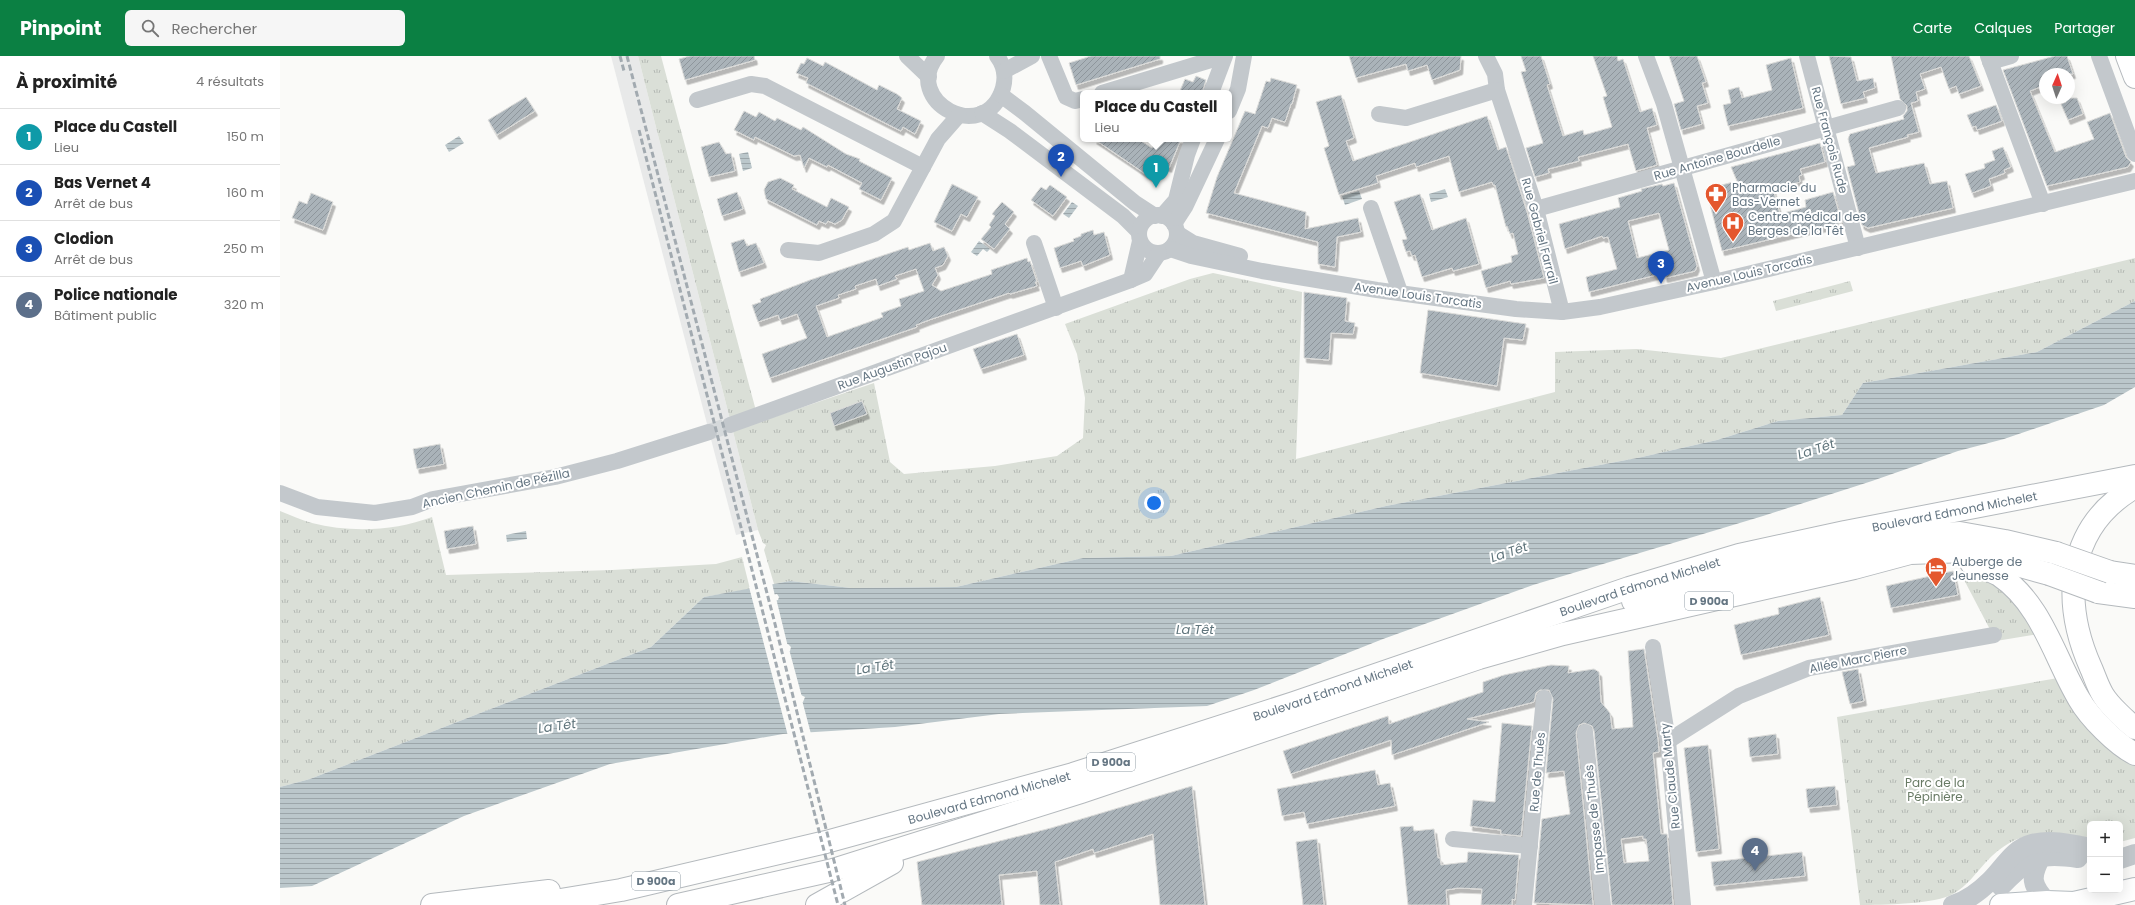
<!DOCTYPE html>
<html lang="fr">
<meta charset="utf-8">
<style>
body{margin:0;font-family:Poppins,sans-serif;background:#f6f6f6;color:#222}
.controls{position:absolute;right:12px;bottom:12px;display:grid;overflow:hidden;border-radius:6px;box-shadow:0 4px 16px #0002}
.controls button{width:36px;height:36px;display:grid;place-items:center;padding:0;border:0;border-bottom:1px solid #e0e0e0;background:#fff;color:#222;font:20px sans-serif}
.compass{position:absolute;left:1759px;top:12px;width:36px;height:36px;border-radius:50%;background:#fff;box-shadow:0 4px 16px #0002;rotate:3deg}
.you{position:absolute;left:874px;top:447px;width:14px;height:14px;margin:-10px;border:3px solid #fff;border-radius:50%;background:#1a73e8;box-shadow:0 0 0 6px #1a73e833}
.badge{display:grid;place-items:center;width:26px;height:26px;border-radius:50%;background:#0b8043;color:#fff;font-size:13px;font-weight:700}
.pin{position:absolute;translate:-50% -33px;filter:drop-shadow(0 1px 2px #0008)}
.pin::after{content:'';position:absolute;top:21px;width:14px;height:12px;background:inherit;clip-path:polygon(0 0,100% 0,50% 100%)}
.popup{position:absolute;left:800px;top:34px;width:152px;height:52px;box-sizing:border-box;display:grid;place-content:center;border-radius:6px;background:#fff;filter:drop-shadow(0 1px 3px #0005);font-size:13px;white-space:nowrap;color:#767676}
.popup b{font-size:15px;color:#222}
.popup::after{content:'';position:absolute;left:50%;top:100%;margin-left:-8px;border:8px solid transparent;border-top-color:#fff}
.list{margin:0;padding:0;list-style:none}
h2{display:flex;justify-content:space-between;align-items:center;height:52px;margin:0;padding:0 16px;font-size:17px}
h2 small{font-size:13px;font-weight:400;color:#767676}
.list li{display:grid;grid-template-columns:26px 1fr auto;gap:12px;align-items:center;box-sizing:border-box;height:56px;padding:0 16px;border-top:1px solid #e0e0e0}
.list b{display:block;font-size:15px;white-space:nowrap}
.list p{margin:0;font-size:13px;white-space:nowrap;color:#767676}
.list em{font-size:13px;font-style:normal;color:#767676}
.icon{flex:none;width:22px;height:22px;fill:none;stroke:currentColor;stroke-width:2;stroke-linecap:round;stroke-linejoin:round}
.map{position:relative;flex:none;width:1855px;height:849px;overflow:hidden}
header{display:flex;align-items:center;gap:24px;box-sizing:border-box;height:56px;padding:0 20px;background:#0b8043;color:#fff}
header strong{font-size:19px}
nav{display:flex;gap:22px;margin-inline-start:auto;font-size:14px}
.search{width:280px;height:36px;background:#f6f6f6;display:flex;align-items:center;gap:10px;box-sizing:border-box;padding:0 14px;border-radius:6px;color:#767676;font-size:15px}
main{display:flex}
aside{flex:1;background:#fff}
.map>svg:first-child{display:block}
.built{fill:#e8e9e9}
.grass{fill:url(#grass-tufts)}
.water{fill:url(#water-rules);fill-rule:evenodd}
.pier{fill:#fafaf8}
.building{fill:url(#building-hatch);stroke:#dcdcda;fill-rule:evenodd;filter:url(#shadow)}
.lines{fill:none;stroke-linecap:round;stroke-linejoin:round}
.minor-tunnel{stroke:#d5d9db;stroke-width:16;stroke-dasharray:16 8;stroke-linecap:butt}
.secondary-casing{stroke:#b3babf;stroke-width:24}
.primary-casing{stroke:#b5babe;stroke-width:24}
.trunk-casing{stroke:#b4b9bd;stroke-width:24}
.minor{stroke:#c3c8cc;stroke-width:16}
.tertiary{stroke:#c3c8cc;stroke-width:20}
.secondary{stroke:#fff;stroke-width:22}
.primary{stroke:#fff;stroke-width:22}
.trunk{stroke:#fff;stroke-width:22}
.rail{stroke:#a2aab0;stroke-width:3;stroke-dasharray:6 3;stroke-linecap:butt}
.trunk-bridge-casing{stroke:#b4b9bd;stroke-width:24;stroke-linecap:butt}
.trunk-bridge{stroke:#fff;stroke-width:22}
.labels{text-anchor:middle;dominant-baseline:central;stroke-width:4;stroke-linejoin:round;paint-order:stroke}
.shield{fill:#fff;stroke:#939fa8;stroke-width:1}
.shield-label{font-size:11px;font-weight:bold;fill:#657683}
.street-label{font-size:12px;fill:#657683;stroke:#fff}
.poi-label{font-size:12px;fill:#657683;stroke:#fff;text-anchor:start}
.park-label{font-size:12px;fill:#687a64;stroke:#fff}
.water-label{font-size:13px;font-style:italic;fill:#60757c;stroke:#fff}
</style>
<header>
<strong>Pinpoint</strong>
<div class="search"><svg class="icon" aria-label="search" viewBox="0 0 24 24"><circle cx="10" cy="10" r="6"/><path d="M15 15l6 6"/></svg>Rechercher</div>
<nav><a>Carte</a><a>Calques</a><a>Partager</a></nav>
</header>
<main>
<aside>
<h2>À proximité<small>4 résultats</small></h2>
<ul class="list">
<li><span class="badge" style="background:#0f9aa8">1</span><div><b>Place du Castell</b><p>Lieu</p></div><em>150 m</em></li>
<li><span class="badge" style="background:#1a4fb4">2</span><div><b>Bas Vernet 4</b><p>Arrêt de bus</p></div><em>160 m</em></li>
<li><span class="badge" style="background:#1a4fb4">3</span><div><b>Clodion</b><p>Arrêt de bus</p></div><em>250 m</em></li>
<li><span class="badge" style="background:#5c6f8a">4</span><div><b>Police nationale</b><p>Bâtiment public</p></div><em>320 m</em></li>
</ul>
</aside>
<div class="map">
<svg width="1855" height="849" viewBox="0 0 1855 849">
<defs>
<pattern id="grass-tufts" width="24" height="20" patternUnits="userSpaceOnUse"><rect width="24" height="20" fill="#dadfd7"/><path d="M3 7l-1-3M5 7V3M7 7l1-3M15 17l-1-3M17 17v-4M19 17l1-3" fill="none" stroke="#b4b9b4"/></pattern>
<pattern id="water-rules" width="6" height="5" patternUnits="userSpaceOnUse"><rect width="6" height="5" fill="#bbc7cb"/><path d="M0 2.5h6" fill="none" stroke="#9ca6aa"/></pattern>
<pattern id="building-hatch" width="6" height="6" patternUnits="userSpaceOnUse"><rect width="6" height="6" fill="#aab3b9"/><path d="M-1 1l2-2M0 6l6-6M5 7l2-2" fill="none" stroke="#8e969c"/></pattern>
<filter id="shadow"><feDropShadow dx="2.5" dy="4.5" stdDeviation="0" flood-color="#0004"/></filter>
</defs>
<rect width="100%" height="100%" fill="#fafaf8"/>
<path class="built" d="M331 0H358L478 474 456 479Z"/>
<g class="grass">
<path d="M358 0H381L479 366 594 327 610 406 624 418 715 410 777 400 803 382 805 342 797 298 785 268 910 223 933 217 1022 236 1016 403 1275 336V296L1357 293 1441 302 1855 202V245L1757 296 1583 327 1562 359 1498 365 1437 384 1362 401 1106 450 891 500 803 502 676 531 571 532 510 525 494 528 484 494 486 489 483 487 478 474Z"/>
<path d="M1570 225 1573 235 1496 255 1493 245Z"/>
<path d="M0 455C11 459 21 464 32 467 71 477 115 475 152 461L166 519 332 514 436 508 462 501 470 533 424 541 371 591 30 723 0 731Z"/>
<path d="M1688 517 1704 521 1727 540 1759 578 1716 585 1681 518Z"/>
<path d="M1778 622 1855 708V782L1840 786V768H1810V782C1767 775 1738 772 1706 806 1696 817 1687 830 1673 838 1657 848 1600 849 1580 849L1557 661Z"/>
</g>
<g class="water">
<path d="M179 80 184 87 169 96 165 89Z"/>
<path d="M468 96 472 112 463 115 459 98Z"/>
<path d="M1165 133 1168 141 1151 146 1149 138Z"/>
<path d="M1079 135 1082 143 1065 149 1062 140Z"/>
<path d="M792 146 798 150 789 162 783 158Z"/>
<path d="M699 185 710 193 707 196 703 193 697 200 691 196Z"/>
<path d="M1855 245V331L1824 349 1724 383 1678 395 1592 425 1483 460 1253 529 1103 583 974 634 927 650 719 658 615 671 503 678 330 708 184 760 32 830 0 832V731L30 723 371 591 424 541 510 525 571 532 676 531 803 502 891 500 1106 450 1362 401 1437 384 1498 365 1562 359 1583 327 1757 296ZM497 538 499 541 498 544 477 549 475 543ZM508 588 511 591 510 595 490 600 487 594ZM521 639 525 641 523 646 501 651 500 646Z"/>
<path d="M246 475 247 483 227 486 226 479Z"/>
</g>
<path class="pier" d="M492 527 495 540 476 546 496 542 508 591 489 596 490 598 509 593 522 641 503 646 502 648 522 644 531 678 508 680 469 531Z"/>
<g class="building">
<path d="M410 0H474L475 4 405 24 399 3Z"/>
<path d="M811 0H880V3L796 29 789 7Z"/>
<path d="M1069 0H1181L1180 14 1152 24 1147 9 1128 15 1126 8 1076 22Z"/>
<path d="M1241 0H1261L1270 28 1267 29 1283 80 1303 74 1304 79 1332 71 1323 41 1327 40 1313 0H1337L1338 5 1343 3 1360 56 1372 52 1377 69 1367 72 1377 109 1356 115 1348 88 1298 101 1299 105 1268 113 1269 117 1255 121 1246 92 1263 87 1241 16 1246 15Z"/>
<path d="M1389 0H1417L1426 26 1422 27 1428 47 1417 50 1422 68 1401 74 1394 48 1404 45Z"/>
<path d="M1549 0 1571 1 1577 25 1593 22 1595 32 1583 36 1585 42 1561 48Z"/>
<path d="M1611 0H1689L1701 30 1679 38 1676 30 1669 33 1661 11 1640 18 1645 33 1636 36 1638 45 1631 47 1639 76 1627 79 1628 81 1589 92 1596 117 1644 107 1650 128 1667 125 1673 152 1588 172 1582 169 1567 111 1575 109 1568 83 1570 78 1624 63 1623 60 1627 55V50L1620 43Z"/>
<path d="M1775 0H1787L1793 18H1765V29L1750 35 1775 96 1814 83 1807 66 1830 57 1846 101 1851 106 1848 111 1767 130 1723 14Z"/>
<path d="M527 2 543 10 545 6 597 34 599 29 617 38 622 42 617 53 641 65 635 78 623 71 621 75 526 27 528 22 516 17 521 7 524 8Z"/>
<path d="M1511 2 1523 52 1448 70 1443 49 1451 47 1448 34 1459 31 1462 42 1492 34 1486 9Z"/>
<path d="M916 20 926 24 922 37H899L905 23 913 26Z"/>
<path d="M991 22 1017 29 1012 48H1011L1005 66 992 62 988 72 982 70 954 137 1026 156 1025 173 1078 162 1081 176 1057 181 1055 211 1038 208V186L926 157 937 121 965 55 975 58 986 25 990 26Z"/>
<path d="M1061 39 1074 82 1066 85 1073 105 1207 60 1218 94 1226 91 1247 156 1264 222 1231 228 1230 225 1206 232 1201 215 1232 206 1231 200 1238 198 1233 177 1230 178 1227 170 1226 171 1215 129H1213L1212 126 1179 136 1169 100 1136 111 1135 107 1096 120 1098 127 1059 139 1044 92 1049 90 1036 46Z"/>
<path d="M246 41 255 55 217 79 208 64Z"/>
<path d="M1784 42H1797L1803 58 1788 64 1781 48 1786 46Z"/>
<path d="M1716 49 1722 65 1697 74 1696 70 1692 71 1687 59Z"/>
<path d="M464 55 476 61 479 56 495 65 497 62 521 74 523 71 566 98 580 103 579 105 612 122 601 144 579 133 582 127 548 109 547 111 529 102 524 112 520 99 514 100 475 81 474 84 454 74Z"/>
<path d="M814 83H858L872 92 876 83H901L889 112 880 107 870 121Z"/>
<path d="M439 86 446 98 451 97 455 115 429 121 421 91Z"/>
<path d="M1540 87 1545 106 1520 113 1522 119 1519 120 1520 126 1493 133 1500 158 1526 151 1525 144 1553 136 1562 167 1532 174V173L1442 195 1426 133 1457 125 1451 111Z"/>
<path d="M1723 91 1731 111 1724 114 1725 117 1709 123 1711 130 1692 137 1685 118 1705 112 1704 108 1715 104 1712 95Z"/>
<path d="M500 122 514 129 512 133 547 151 551 142 569 151 562 164 555 168 548 165 546 168 539 165 537 169 486 143 484 134 488 126Z"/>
<path d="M1394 127 1417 210 1415 215 1385 222 1384 217 1309 236 1306 221 1337 213 1328 181 1323 182 1322 180 1285 193 1279 168 1340 151 1338 142 1362 135 1361 133 1382 128 1383 130ZM1379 157 1389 194 1357 202 1348 165Z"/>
<path d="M672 128 698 141 687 161 681 158 672 175 654 166Z"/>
<path d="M770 129 787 141 773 160 751 144 761 131 766 134Z"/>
<path d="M457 136 463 153 442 160 437 143Z"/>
<path d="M31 137 53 146 43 174 12 162 19 145 27 148Z"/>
<path d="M1140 138 1152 174 1186 162 1199 208 1173 215 1172 212 1142 221 1135 199 1132 200 1130 195 1126 196 1122 184 1127 183 1114 146Z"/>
<path d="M722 146 734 156 725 168 730 173 714 193 701 183 711 171 709 169 715 160 712 158Z"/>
<path d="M813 174 814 179 824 176 830 199 803 210 801 205 780 212 774 192 794 185 793 183 801 180V178Z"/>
<path d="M464 183 467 190 476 187 484 207 459 216 451 187Z"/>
<path d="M650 187 653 195 664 191 668 200 663 209 655 212 658 219 652 229 661 235 712 218 711 214 747 202 748 206 750 205 757 226H755L757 230 730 238 729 237 649 264 636 269 637 271 490 322 482 298 527 282 517 258 500 264 498 259 478 266 472 249 481 246 480 243 530 224 628 191 629 194ZM636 213 644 235 619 243 621 250 601 257 603 261 547 281 536 250 559 242 558 239 576 233 575 230 596 223 598 230 617 223 615 220Z"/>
<path d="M1024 236 1067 242 1065 265 1075 267 1073 278 1051 277 1049 304 1024 302Z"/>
<path d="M1148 254 1246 268 1243 284 1224 282 1217 330 1140 317Z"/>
<path d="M737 278 744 299 701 313 693 293Z"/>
<path d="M582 345 587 358 554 370 550 357Z"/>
<path d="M160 388 164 408 137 413 133 393Z"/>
<path d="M193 470 196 488 167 493 164 475Z"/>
<path d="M1673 515 1678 539 1611 552 1606 530Z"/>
<path d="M1540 541 1549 579 1461 599 1454 569 1499 558 1498 552Z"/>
<path d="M1364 593 1378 684 1379 696 1373 697 1381 778H1387L1393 849H1332L1314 675 1312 670 1304 667 1299 669 1296 677 1313 849 1254 847 1262 763 1290 758 1284 715 1266 717 1273 643 1269 634H1260L1256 637 1254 646 1187 663 1209 666 1112 699 1111 684 1011 718 1003 695 1108 660 1109 668 1203 636V626L1224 619 1271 609 1289 610 1288 617 1314 613 1319 616 1321 646 1330 657 1332 673 1353 671 1348 595ZM1363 780V783H1366L1369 805 1344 807 1341 783Z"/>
<path d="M1578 613 1584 645 1570 648 1562 616Z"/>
<path d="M1222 667 1252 670 1241 780 1221 778V774L1190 770 1193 744 1215 746Z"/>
<path d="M1496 678 1498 698 1470 701 1468 682Z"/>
<path d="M1428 689 1439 793 1416 796 1404 692Z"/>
<path d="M1095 714 1098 729 1110 727 1115 750 1027 768 1024 756 1002 760 997 733Z"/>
<path d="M912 730 925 849H880L873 778 814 797 813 793 775 806 780 849H760L757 815 719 819 722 849H642L637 806 771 772Z"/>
<path d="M1555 730 1557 749 1528 752 1526 733Z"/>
<path d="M1133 770 1134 775 1154 773 1158 802H1160L1161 809 1187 806 1188 796 1239 799 1235 844 1232 843V849H1201L1202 833 1178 832 1166 834 1167 849H1128L1120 771Z"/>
<path d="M1037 783 1044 849H1023L1016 786Z"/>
<path d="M1522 796 1525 820 1434 830 1431 806Z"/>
</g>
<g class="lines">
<path class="minor-tunnel" d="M429 376 450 369"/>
<g class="secondary-casing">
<g id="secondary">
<path d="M1721 849 1767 846 1795 847"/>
<path d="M1785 849 1855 833"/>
</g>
</g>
<g class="primary-casing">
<path id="primary" d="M1855 431C1786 471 1781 545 1811 612 1815 621 1818 631 1823 639 1829 649 1846 665 1855 672"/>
</g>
<g class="trunk-casing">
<g id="trunk">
<path d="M1847 0 1855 21"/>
<path d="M1691 507C1700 511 1710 514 1719 519 1762 548 1774 601 1799 643 1810 662 1836 688 1855 698"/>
<path d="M1830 516 1855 520"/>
<path d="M1818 536 1855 541"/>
<path d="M1353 545 1630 480 1680 477 1725 485 1776 497"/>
<path d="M152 849 269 835"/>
<path id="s1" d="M250 849 341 834 546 786 793 718 1014 647 1349 532 1459 499 1565 476 1855 420"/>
<path d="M398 849 553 814 801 736 1199 602 1283 578 1574 512 1630 497 1687 495 1769 518"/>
<path d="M537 849 612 807"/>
</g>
</g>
<g class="minor">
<path d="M627 0 649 21"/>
<path d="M657 0C621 45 705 91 723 32 726 21 724 9 717 0"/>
<path d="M769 0 786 41 795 45 803 43"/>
<path d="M1206 0 1215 18 1217 34 1256 153 1282 256"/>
<path d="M1366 0 1384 48 1434 226"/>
<path d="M1527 0 1578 192"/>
<path d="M1708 0 1763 148"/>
<path d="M1819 0 1855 98"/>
<path d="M1710 6 1731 0"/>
<path d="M724 15 752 0"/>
<path d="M822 37 944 0"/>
<path d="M931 37 945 0"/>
<path d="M721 39 745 57 855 147 875 160"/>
<path d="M417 44 471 28 485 30 643 111"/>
<path d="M949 55 958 33 964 0"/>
<path d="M702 57 730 75 843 160 859 176"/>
<path d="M1099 58 1126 62 1217 34"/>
<path d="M1091 152 1120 236"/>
<path d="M1256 153 1618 52"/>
<circle cx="878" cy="178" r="19"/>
<path d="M882 160 896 144 907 99 913 83"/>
<path d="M894 168 905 151 937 83"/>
<path d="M897 177 913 187 960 200"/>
<path d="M754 187 776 252"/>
<path d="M890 193 911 200 982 215 1097 234 1236 253 1282 256 1320 251 1434 226 1855 125"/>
<path d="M508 194 539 197 594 178 614 165 658 83 679 59"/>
<path d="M851 224 860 185"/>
<path d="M450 369 851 224 865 218 879 197"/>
<path d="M0 437 37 451 95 457 132 451 153 443 275 421 337 405 429 376"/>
<path d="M1373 591 1388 685 1403 849"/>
<path d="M1305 676 1323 849"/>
<path d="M1388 685 1459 640 1529 612 1714 579"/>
<path d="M1173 783 1250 790"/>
<path d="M1244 849 1264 642"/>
</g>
<g class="tertiary">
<path d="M1761 801C1750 821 1751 829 1767 846"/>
<path d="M1840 803 1855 798"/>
<path d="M1721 830C1749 801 1758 796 1798 802"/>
<path d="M1673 849C1689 844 1700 835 1711 824 1724 811 1734 792 1752 788 1771 783 1791 788 1810 792"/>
</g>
<use href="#secondary" class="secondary"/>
<use href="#primary" class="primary"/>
<use href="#trunk" class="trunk"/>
<g class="rail">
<path d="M340 0 344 15"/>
<path d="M347 0 494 564 565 849"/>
<path d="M359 74 558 849"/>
</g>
<g class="trunk-bridge-casing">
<g id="trunk-bridge">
<path d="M1776 497 1830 516"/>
<path d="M1769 518 1818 536"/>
</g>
</g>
<use href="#trunk-bridge" class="trunk-bridge"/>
</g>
<defs>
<g id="pharmacy-pin" transform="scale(1.15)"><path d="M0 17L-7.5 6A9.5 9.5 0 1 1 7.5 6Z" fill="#e4572e" stroke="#fff"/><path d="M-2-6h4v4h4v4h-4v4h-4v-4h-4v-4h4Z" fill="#fff"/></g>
<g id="hospital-pin" transform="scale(1.15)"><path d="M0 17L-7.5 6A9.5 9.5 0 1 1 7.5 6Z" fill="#e4572e" stroke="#fff"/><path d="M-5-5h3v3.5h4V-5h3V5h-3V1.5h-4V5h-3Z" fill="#fff"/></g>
<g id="hotel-pin" transform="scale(1.15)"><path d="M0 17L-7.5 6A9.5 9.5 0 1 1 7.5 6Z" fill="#e4572e" stroke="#fff"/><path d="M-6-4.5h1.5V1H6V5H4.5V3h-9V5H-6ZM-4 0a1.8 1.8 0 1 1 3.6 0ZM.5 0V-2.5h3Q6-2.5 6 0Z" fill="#fff"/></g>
</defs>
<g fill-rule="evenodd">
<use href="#pharmacy-pin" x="1436" y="138"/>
<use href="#hospital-pin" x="1453" y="167"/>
<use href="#hotel-pin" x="1656" y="512"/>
</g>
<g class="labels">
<g class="shield">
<rect x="1405" y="536" width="48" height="18" rx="3"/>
<rect x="807" y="697" width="48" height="18" rx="3"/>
<rect x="352" y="816" width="48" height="18" rx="3"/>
</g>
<g class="shield-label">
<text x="1429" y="545">D 900a</text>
<text x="831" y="706">D 900a</text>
<text x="376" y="825">D 900a</text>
</g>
<g class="street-label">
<text transform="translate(1550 84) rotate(75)">Rue François Rude</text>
<text transform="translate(1437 102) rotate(-16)">Rue Antoine Bourdelle</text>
<text transform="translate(1260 175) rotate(75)">Rue Gabriel Farrail</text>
<text transform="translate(1469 217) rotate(-13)">Avenue Louis Torcatis</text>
<text transform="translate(1138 239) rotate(8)">Avenue Louis Torcatis</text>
<text transform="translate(612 310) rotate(-20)">Rue Augustin Pajou</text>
<text transform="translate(216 432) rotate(-12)">Ancien Chemin de Pézilla</text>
<text stroke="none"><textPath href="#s1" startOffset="1480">Boulevard Edmond Michelet</textPath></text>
<text stroke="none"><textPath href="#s1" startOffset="1156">Boulevard Edmond Michelet</textPath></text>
<text transform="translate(1578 603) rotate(-11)">Allée Marc Pierre</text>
<text stroke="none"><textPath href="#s1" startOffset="832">Boulevard Edmond Michelet</textPath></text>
<text transform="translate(1257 716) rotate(-85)">Rue de Thuès</text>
<text transform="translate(1390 720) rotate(-96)">Rue Claude Marty</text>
<text stroke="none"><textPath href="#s1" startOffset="472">Boulevard Edmond Michelet</textPath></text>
<text transform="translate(1314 763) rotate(-96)">Impasse de Thuès</text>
</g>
<g class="poi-label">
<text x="1452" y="131">Pharmacie du<tspan x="1452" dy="14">Bas-Vernet</tspan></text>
<text x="1468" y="160">Centre médical des<tspan x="1468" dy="14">Berges de la Têt</tspan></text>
<text x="1672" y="505">Auberge de<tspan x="1672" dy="14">Jeunesse</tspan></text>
</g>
<g class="park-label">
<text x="1655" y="726">Parc de la<tspan x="1655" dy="14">Pépinière</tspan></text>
</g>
<g class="water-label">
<text transform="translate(1536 393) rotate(-18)">La Têt</text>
<text transform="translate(1229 496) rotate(-18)">La Têt</text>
<text x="915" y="573">La Têt</text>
<text transform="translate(595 611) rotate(-9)">La Têt</text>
<text transform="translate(277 670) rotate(-8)">La Têt</text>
</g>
</g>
</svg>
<div class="controls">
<button>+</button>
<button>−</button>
</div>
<svg class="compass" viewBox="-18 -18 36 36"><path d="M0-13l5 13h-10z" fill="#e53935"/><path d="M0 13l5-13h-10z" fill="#767676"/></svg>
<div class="you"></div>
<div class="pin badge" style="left:876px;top:132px;background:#0f9aa8">1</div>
<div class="popup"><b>Place du Castell</b>Lieu</div>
<div class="pin badge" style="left:781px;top:121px;background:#1a4fb4">2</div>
<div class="pin badge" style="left:1381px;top:228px;background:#1a4fb4">3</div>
<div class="pin badge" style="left:1475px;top:815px;background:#5c6f8a">4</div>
</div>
</main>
